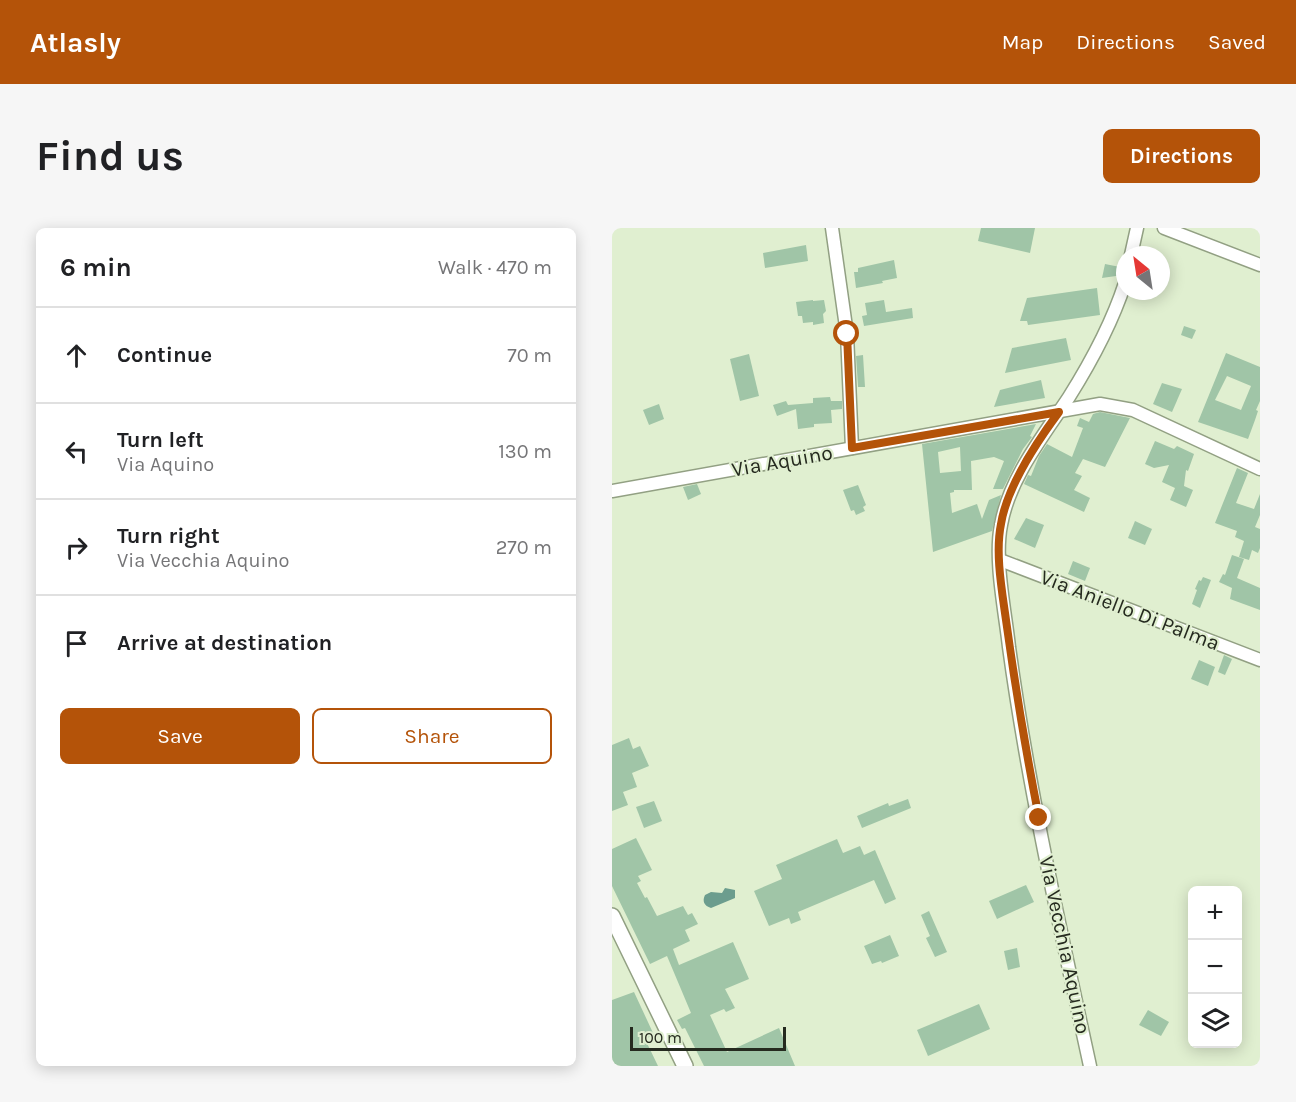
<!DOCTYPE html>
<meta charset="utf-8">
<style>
body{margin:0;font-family:Karla,sans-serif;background:#f6f6f6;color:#202124}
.controls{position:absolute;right:18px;bottom:18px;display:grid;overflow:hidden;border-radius:9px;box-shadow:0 3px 15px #0003}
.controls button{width:54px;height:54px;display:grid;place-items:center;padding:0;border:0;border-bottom:2px solid #e0e0e0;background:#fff;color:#202124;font:30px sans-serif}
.compass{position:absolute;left:504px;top:18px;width:54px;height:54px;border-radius:50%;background:#fff;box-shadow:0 3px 15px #0003;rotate:330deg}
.scale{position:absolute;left:18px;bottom:15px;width:156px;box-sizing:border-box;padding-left:6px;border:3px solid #252a1f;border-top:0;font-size:16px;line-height:21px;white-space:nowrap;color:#252a1f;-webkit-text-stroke:4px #e0efd0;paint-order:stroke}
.stop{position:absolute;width:18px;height:18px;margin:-14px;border:4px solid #b45309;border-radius:50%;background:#fff}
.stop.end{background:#b45309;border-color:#fff;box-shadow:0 2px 6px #0008}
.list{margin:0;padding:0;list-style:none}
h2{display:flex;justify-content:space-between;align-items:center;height:78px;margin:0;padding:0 24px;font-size:26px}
h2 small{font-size:20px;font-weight:400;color:#757577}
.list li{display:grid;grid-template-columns:39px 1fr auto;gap:18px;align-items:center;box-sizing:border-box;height:96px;padding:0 24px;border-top:2px solid #e0e0e0}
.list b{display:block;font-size:22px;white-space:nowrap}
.list p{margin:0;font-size:20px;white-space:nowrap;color:#757577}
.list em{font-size:20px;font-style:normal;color:#757577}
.actions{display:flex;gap:12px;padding:18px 24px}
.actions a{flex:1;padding:14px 0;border:2px solid #b45309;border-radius:9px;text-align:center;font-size:21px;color:#b45309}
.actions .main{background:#b45309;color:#fff}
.icon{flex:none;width:33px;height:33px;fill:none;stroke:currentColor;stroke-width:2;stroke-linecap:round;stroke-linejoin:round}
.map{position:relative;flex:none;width:648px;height:838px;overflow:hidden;border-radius:9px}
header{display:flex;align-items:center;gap:36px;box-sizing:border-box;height:84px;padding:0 30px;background:#b45309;color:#fff}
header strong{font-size:28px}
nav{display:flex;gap:33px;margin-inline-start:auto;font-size:21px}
.intro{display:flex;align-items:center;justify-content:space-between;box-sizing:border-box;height:144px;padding:0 36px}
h1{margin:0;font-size:42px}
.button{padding:15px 27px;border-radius:9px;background:#b45309;color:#fff;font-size:21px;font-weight:700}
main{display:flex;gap:36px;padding:0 36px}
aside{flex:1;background:#fff;border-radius:9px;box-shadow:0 3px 15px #0003}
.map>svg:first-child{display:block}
.water{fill:#6c9d8e}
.building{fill:#a0c5a7;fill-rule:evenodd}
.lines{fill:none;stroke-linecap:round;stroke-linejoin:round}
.minor-casing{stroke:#92a083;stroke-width:15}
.major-casing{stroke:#92a083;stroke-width:18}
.minor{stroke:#fff;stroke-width:12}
.major{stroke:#fff;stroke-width:15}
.route{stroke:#b45309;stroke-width:8}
.labels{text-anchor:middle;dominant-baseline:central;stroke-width:4.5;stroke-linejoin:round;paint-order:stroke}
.street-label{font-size:21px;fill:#252a1f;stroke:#e0efd0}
</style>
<header>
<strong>Atlasly</strong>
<nav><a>Map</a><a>Directions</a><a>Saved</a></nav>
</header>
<div class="intro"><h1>Find us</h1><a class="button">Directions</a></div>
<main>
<aside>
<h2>6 min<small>Walk · 470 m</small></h2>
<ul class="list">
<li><svg class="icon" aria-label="ahead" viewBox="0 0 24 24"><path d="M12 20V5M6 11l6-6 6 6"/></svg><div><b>Continue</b></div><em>70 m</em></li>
<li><svg class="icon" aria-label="left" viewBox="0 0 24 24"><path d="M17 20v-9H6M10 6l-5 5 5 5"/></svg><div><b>Turn left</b><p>Via Aquino</p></div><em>130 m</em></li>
<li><svg class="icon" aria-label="right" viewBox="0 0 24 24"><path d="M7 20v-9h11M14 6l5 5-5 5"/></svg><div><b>Turn right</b><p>Via Vecchia Aquino</p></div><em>270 m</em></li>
<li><svg class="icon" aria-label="arrive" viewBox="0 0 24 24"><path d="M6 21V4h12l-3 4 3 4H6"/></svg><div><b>Arrive at destination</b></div></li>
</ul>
<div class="actions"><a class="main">Save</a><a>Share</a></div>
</aside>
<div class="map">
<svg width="648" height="838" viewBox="0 0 648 838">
<rect width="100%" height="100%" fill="#e0efd0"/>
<path class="water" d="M113 660 123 662V670L99 680C92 678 90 673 93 667L99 664 110 665Z"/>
<g class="building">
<path d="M369 0H423L418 25 366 13Z"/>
<path d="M194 17 196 33 153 40 151 25Z"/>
<path d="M282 32 285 50 270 53 271 55 244 60 242 44H246V40Z"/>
<path d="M493 36 513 40 511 47 490 50Z"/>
<path d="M485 60 488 87 416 97 415 93H408L415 70Z"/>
<path d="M201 72V73L212 72 214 83 211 86 212 95 201 97V94L191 95 190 88H186L184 74Z"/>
<path d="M272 72 274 84 300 80 301 90 252 98 250 88 255 87 253 75Z"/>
<path d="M572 98 584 102 580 111 569 107Z"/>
<path d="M454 110 459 132 393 145 400 120Z"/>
<path d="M614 125 648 139V173L644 182 646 183 643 192 636 211 586 194ZM615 148 639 158 629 182 603 172Z"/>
<path d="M137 126 147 168 128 173 118 131Z"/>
<path d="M251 127 253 159H246L244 128Z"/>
<path d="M429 152 433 170 382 179 388 162Z"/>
<path d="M550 155 570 161 560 184 541 176Z"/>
<path d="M218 169 219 173H230V181L219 182 220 195 202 196V199L186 201 184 181 165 188 161 177 174 173 176 177 201 175V170Z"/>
<path d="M47 176 52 191 37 197 31 182Z"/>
<path d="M488 184 518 190 493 239 471 231 463 245 470 248 462 262 478 270 472 284 412 256 416 247 419 248 427 228 435 216 460 229 471 200 465 198 468 190 477 194 481 186Z"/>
<path d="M424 196 418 208 420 209 411 221 391 261H381L392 233 382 229 359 233 360 262H342V264L338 265 340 285 365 276 370 291 377 272 389 267 380 303 321 324 310 216ZM348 219 349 243 328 245 326 224Z"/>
<path d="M543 213 562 221 565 218 582 226 576 243 574 242 572 258 581 262 574 279 558 272 563 260 550 254 557 237 542 240 533 236Z"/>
<path d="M625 240 636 245 624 275 642 281 648 266V287L643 299 648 301V320L646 325 640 322 637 332 627 329 632 313 623 309 625 303 603 295Z"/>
<path d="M85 256 89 266 76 272 71 259Z"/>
<path d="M246 257 254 277 251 279 253 283 244 287 242 282 239 283 231 262Z"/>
<path d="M414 290 432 297 423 320 402 311Z"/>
<path d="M523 293 540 301 533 317 516 310Z"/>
<path d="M620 327 632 331 625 350 648 360V382L618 371 620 360 607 354 611 346 613 347Z"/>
<path d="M461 333 478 340 473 353 456 346Z"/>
<path d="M591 349 599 352 588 380 580 376 585 362 583 361 587 352 589 353Z"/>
<path d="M612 427 620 431 613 447 606 444Z"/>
<path d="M587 432 603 439 596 458 579 451Z"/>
<path d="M17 510 21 521 28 518 37 538 20 545 25 559 11 564 16 577 0 583V517Z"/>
<path d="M296 571 299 580 250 600 245 588 276 575 277 578Z"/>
<path d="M42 573 50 593 32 600 24 579Z"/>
<path d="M24 610 40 642 26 648 29 653 25 655 33 670 35 669 45 688 71 678 76 687 80 685 86 696 73 702 78 713 61 721 67 737 121 714 137 751 113 761 123 780 114 784 112 781 98 787 115 824 167 800 183 838H92L73 800 70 801 65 792 79 785 55 728 38 736 0 658V621Z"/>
<path d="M225 611 231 625 248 618 252 627 263 622 284 671 273 676 262 652 186 684 189 692 179 696 177 690 157 698 142 663 170 651 164 637Z"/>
<path d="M414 657 422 674 385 691 377 673Z"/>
<path d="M317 683 335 724 323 729 314 710 318 708 309 687Z"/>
<path d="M278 707 287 728 270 735 269 733 260 736 252 718Z"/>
<path d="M405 720 408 739 396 742 392 723Z"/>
<path d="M22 764 42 807 33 811 46 838H0V772Z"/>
<path d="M367 776 378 801 316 828 305 802Z"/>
<path d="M536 782 557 794 549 808 527 797Z"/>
</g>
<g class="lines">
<g class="minor-casing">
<g id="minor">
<path d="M220 0 235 106 240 220"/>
<path d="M552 0 648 37"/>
<path d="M519 27 525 0"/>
<path d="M0 263 488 176 521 182 648 241"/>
<path d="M388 332 648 432"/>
<path d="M478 838C448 700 416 558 397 419 393 382 382 332 389 297 397 250 432 207 457 169 479 134 500 95 513 55"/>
</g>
</g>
<g class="major-casing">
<path id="major" d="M0 688 73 838"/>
</g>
<use href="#minor" class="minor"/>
<use href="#major" class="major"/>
</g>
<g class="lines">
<path class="route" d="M235 106 240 220 447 184C424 215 395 258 389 296 383 325 390 363 394 392 403 458 414 524 427 590"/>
</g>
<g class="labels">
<g class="street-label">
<text transform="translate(170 233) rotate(-10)">Via Aquino</text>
<text transform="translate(518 382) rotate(21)">Via Aniello Di Palma</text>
<text transform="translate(453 717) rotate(78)">Via Vecchia Aquino</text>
</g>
</g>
</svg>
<div class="controls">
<button>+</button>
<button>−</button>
<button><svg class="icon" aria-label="layers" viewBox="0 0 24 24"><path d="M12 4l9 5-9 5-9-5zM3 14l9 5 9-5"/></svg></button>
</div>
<svg class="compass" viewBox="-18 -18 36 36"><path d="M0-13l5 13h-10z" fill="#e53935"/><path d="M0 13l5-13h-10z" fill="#757577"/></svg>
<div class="scale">100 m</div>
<div class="stop" style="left:235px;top:106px"></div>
<div class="stop end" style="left:427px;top:590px"></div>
</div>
</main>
